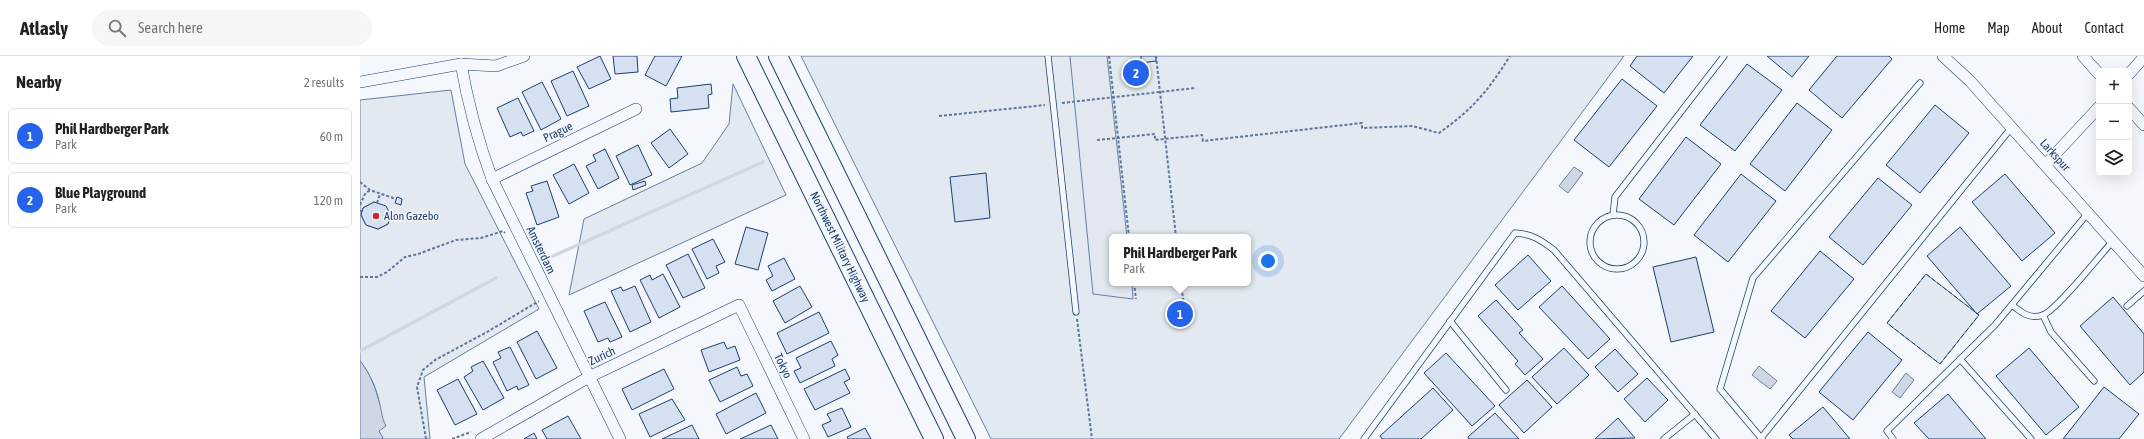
<!DOCTYPE html>
<meta charset="utf-8">
<style>
body{margin:0;font-family:"Asap Condensed",sans-serif;background:#f6f6f6;color:#222}
.controls{position:absolute;right:12px;top:12px;display:grid;overflow:hidden;border-radius:6px;box-shadow:0 4px 16px #0002}
.controls button{width:36px;height:36px;display:grid;place-items:center;padding:0;border:0;border-bottom:1px solid #e0e0e0;background:#fff;color:#222;font:20px sans-serif}
.you{position:absolute;left:908px;top:205px;width:14px;height:14px;margin:-10px;border:3px solid #fff;border-radius:50%;background:#1a73e8;box-shadow:0 0 0 6px #1a73e833}
.badge{display:grid;place-items:center;width:26px;height:26px;border-radius:50%;background:#2563eb;color:#fff;font-size:13px;font-weight:700}
.pin{position:absolute;translate:-50% -50%;border:2px solid #fff;box-shadow:0 1px 4px #0006}
.popup{position:absolute;left:749px;top:178px;width:142px;height:52px;box-sizing:border-box;display:grid;place-content:center;border-radius:6px;background:#fff;filter:drop-shadow(0 1px 3px #0005);font-size:13px;white-space:nowrap;color:#767676}
.popup b{font-size:15px;color:#222}
.popup::after{content:'';position:absolute;left:50%;top:100%;margin-left:-8px;border:8px solid transparent;border-top-color:#fff}
.list{margin:0;padding:0;list-style:none}
h2{display:flex;justify-content:space-between;align-items:center;height:52px;margin:0;padding:0 16px;font-size:17px}
h2 small{font-size:13px;font-weight:400;color:#767676}
.list li{display:grid;grid-template-columns:26px 1fr auto;gap:12px;align-items:center;box-sizing:border-box;height:56px;margin:0 8px 8px;padding:0 8px;border:1px solid #e0e0e0;border-radius:6px}
.list b{display:block;font-size:15px;white-space:nowrap}
.list p{margin:0;font-size:13px;white-space:nowrap;color:#767676}
.list em{font-size:13px;font-style:normal;color:#767676}
.icon{flex:none;width:22px;height:22px;fill:none;stroke:currentColor;stroke-width:2;stroke-linecap:round;stroke-linejoin:round}
.map{position:relative;flex:none;width:1784px;height:383px;overflow:hidden}
header{display:flex;align-items:center;gap:24px;box-sizing:border-box;height:56px;padding:0 20px;background:#fff;border-bottom:1px solid #e0e0e0}
header strong{font-size:19px}
nav{display:flex;gap:22px;margin-inline-start:auto;font-size:14px}
.search{width:280px;height:36px;background:#f6f6f6;display:flex;align-items:center;gap:10px;box-sizing:border-box;padding:0 14px;border-radius:22px;color:#767676;font-size:15px}
main{display:flex}
aside{flex:1;background:#fff}
.map>svg:first-child{display:block}
.green{fill:#e3e9f0;stroke:#687fa3;fill-rule:evenodd}
.parking{fill:#e3e8f0;stroke:#687fa3}
.water{fill:#cfd7e4;stroke:#687fa3}
.lines{fill:none;stroke-linecap:round;stroke-linejoin:round}
.stream{stroke:#cfd7e4;stroke-width:3.5}
.building{fill:#d5e0f0;stroke:#1d3f73}
.lane-casing{stroke:#1d3f73;stroke-width:7}
.street-casing{stroke:#1d3f73;stroke-width:12}
.primary-casing{stroke:#1d3f73;stroke-width:20}
.path{stroke:#5e769c;stroke-width:2;stroke-dasharray:3 2;stroke-linecap:butt}
.lane{stroke:#f4f7fb;stroke-width:5.5}
.street{stroke:#f4f7fb;stroke-width:11}
.primary{stroke:#f4f7fb;stroke-width:18}
.fence{stroke:#1d3f73;stroke-width:1;stroke-dasharray:5 2;stroke-linecap:butt}
.poi-dot{fill:#c62828;stroke:#f4f7fb;stroke-width:1.5}
.labels{text-anchor:middle;dominant-baseline:central;stroke-width:3;stroke-linejoin:round;paint-order:stroke}
.street-label{font-size:12px;fill:#1d3f73;stroke:#f4f7fb}
.poi-label{font-size:12px;fill:#1d3f73;stroke:#f4f7fb;text-anchor:start}
</style>
<header>
<strong>Atlasly</strong>
<div class="search"><svg class="icon" aria-label="search" viewBox="0 0 24 24"><circle cx="10" cy="10" r="6"/><path d="M15 15l6 6"/></svg>Search here</div>
<nav><a>Home</a><a>Map</a><a>About</a><a>Contact</a></nav>
</header>
<main>
<aside>
<h2>Nearby<small>2 results</small></h2>
<ul class="list">
<li><span class="badge">1</span><div><b>Phil Hardberger Park</b><p>Park</p></div><em>60 m</em></li>
<li><span class="badge">2</span><div><b>Blue Playground</b><p>Park</p></div><em>120 m</em></li>
</ul>
</aside>
<div class="map">
<svg width="1784" height="383" viewBox="0 0 1784 383">
<rect width="100%" height="100%" fill="#f4f7fb"/>
<g class="green">
<path d="M441 0H1264L979 383H631ZM752 181H888V227H752Z"/>
<path d="M373 28 426 139 209 239 224 163 342 107 369 68Z"/>
<path d="M91 34 105 108 179 253 64 321 70 383H21L23 382 18 375C25 351 15 324 0 305V44ZM14 146 31 160 28 168 18 173 6 169 1 159 3 152Z"/>
<path d="M1566 218 1619 259 1580 308 1527 267Z"/>
</g>
<path class="parking" d="M710 0H747L767 181H752V227H772L773 243 733 238Z"/>
<g class="water">
<path d="M1214 111 1223 117 1208 137 1199 130Z"/>
<path d="M0 305C10 317 16 333 20 349 22 357 22 363 26 370L19 375 23 382 21 383H0Z"/>
<path d="M1399 310 1417 325 1410 333 1392 319Z"/>
<path d="M1546 317 1554 324 1540 342 1532 336Z"/>
</g>
<g class="lines">
<g class="stream">
<path d="M193 200 403 106"/>
<path d="M0 295 136 222"/>
</g>
</g>
<g class="building">
<path d="M240 0 251 23 229 33 217 11Z"/>
<path d="M253 0H277L278 16 255 18Z"/>
<path d="M295 0H322L306 30 285 19Z"/>
<path d="M781 0H796V5L781 7Z"/>
<path d="M1277 0H1333L1304 37 1270 10Z"/>
<path d="M1407 0H1449L1432 21Z"/>
<path d="M1477 0H1529L1532 3 1482 62 1449 34Z"/>
<path d="M1387 8 1422 34 1375 95 1340 69Z"/>
<path d="M213 15 229 50 207 60 191 25Z"/>
<path d="M1262 23 1297 50 1249 111 1214 84Z"/>
<path d="M182 26 201 63 181 74 162 36Z"/>
<path d="M351 28 352 38 348 39 349 52 311 56 310 43 318 42 317 32Z"/>
<path d="M158 42 174 75 163 80 161 76 150 81 137 52Z"/>
<path d="M1437 47 1472 74 1425 135 1390 108Z"/>
<path d="M1575 49 1609 77 1560 137 1526 109Z"/>
<path d="M310 73 328 98 309 112 291 87Z"/>
<path d="M1326 81 1361 108 1314 169 1279 143Z"/>
<path d="M278 89 292 119 270 129 256 100Z"/>
<path d="M245 93 259 122 238 133 226 110 236 105 233 99Z"/>
<path d="M214 108 229 137 209 148 193 119Z"/>
<path d="M626 117 630 162 595 166 590 121Z"/>
<path d="M1381 118 1416 145 1368 206 1334 179Z"/>
<path d="M1645 118 1695 177 1662 205 1612 146Z"/>
<path d="M1518 122 1552 149 1503 209 1469 181Z"/>
<path d="M187 125 199 161 177 169 166 137 173 135 171 130Z"/>
<path d="M285 125 286 129 273 134 272 129Z"/>
<path d="M37 141 42 143 41 149 35 147Z"/>
<path d="M14 146 26 150 31 160 28 168 18 173 6 169 1 159 3 152Z"/>
<path d="M386 171 408 177 398 214 375 208Z"/>
<path d="M1600 171 1651 230 1617 258 1567 200Z"/>
<path d="M353 183 365 206 356 210 359 217 347 223 332 193Z"/>
<path d="M1460 195 1494 223 1445 282 1411 255Z"/>
<path d="M328 198 345 232 323 242 306 209Z"/>
<path d="M1168 199 1191 225 1158 254 1135 229Z"/>
<path d="M1336 201 1354 276 1311 286 1293 211Z"/>
<path d="M424 202 435 223 412 235 406 224 413 220 408 210Z"/>
<path d="M303 218 320 251 299 262 280 224 290 219 292 224Z"/>
<path d="M275 230 291 266 270 276 251 235 261 231 263 235Z"/>
<path d="M440 230 452 251 425 267 413 245Z"/>
<path d="M1202 230 1250 283 1228 303 1179 251Z"/>
<path d="M1753 241 1784 278V316L1770 329 1720 270Z"/>
<path d="M1136 244 1163 274 1159 277 1183 303 1165 319 1155 308 1158 305 1118 260Z"/>
<path d="M245 246 262 281 250 286 248 282 238 286 224 255Z"/>
<path d="M459 256 469 277 427 298 417 277Z"/>
<path d="M177 275 197 312 176 323 157 286Z"/>
<path d="M1508 276 1542 304 1493 364 1459 336Z"/>
<path d="M471 285 478 299 472 303 475 310 440 327 434 315 441 312 436 302Z"/>
<path d="M364 286 367 293 375 290 380 304 349 316 341 294Z"/>
<path d="M150 291 169 329 158 334 157 330 147 335 133 306 141 302 138 296Z"/>
<path d="M1204 292 1229 319 1197 348 1172 321Z"/>
<path d="M1669 292 1719 351 1686 379 1636 320Z"/>
<path d="M1255 293 1278 318 1258 336 1235 311Z"/>
<path d="M1086 297 1135 350 1112 370 1064 317Z"/>
<path d="M123 305 144 342 123 354 104 321 113 315 111 311Z"/>
<path d="M377 311 381 320 387 318 393 330 360 346 349 324Z"/>
<path d="M304 313 314 333 272 354 262 333Z"/>
<path d="M485 313 490 323 484 326 490 337 455 354 444 333Z"/>
<path d="M1287 322 1308 344 1285 366 1264 343Z"/>
<path d="M98 323 117 358 95 369 77 334Z"/>
<path d="M1167 324 1192 351 1164 377 1139 349Z"/>
<path d="M1744 331 1779 358 1759 383H1703Z"/>
<path d="M1073 332 1093 354 1061 383H1022L1020 380Z"/>
<path d="M396 337 406 357 366 378 356 358Z"/>
<path d="M1588 338 1626 383H1569L1554 367Z"/>
<path d="M312 343 325 364 290 381 279 358Z"/>
<path d="M1463 351 1490 383H1433L1429 379Z"/>
<path d="M482 352 491 371 468 381 462 369 471 365 467 358Z"/>
<path d="M1135 357 1159 383H1109L1108 381Z"/>
<path d="M208 360 221 383H187L182 374Z"/>
<path d="M1258 362 1275 382 1235 383Z"/>
<path d="M332 369 339 383H302Z"/>
<path d="M411 369 418 383H380Z"/>
<path d="M505 372 511 383H488L487 381Z"/>
<path d="M174 377 177 383H164Z"/>
</g>
<g class="lines">
<g class="lane-casing">
<g id="lane">
<path d="M688 0 716 256"/>
<circle cx="1257" cy="186" r="27"/>
<path d="M1253 159 1255 141 1364 0"/>
<path d="M1652 249C1661 256 1670 264 1683 259 1697 254 1740 199 1753 185"/>
<path d="M1767 250 1784 235"/>
<path d="M1683 259 1691 276 1734 325"/>
<path d="M1090 265 1146 334"/>
<path d="M1600 303 1671 383"/>
<path d="M1401 382 1652 71"/>
<path d="M1004 383 1155 177C1172 178 1181 184 1194 194L1356 383"/>
<path d="M1304 383 1335 358"/>
<path d="M1402 383 1360 333 1393 222 1560 27"/>
<path d="M1533 383 1527 375 1635 269 1728 157"/>
</g>
</g>
<g class="street-casing">
<g id="street">
<path d="M1583 0 1610 25 1784 220"/>
<path d="M1723 0 1739 18"/>
<path d="M101 8C108 48 118 85 132 123L260 383"/>
<path d="M1769 18 1784 1"/>
<path d="M0 26 101 8 136 10 164 0"/>
<path d="M1769 52 1784 69"/>
<path d="M1686 108 1739 51"/>
<path d="M132 123 276 53"/>
<path d="M121 383 229 321 379 249 444 383"/>
</g>
</g>
<g class="primary-casing">
<g id="primary">
<path d="M386 0 574 383"/>
<path d="M418 0 606 383"/>
</g>
</g>
<g class="path">
<path d="M749 0 769 181"/>
<path d="M796 0 816 181"/>
<path d="M702 47 835 32"/>
<path d="M579 60 685 49"/>
<path d="M737 84 795 78V84L842 79 843 85 1002 67V72L1052 70 1079 77C1114 52 1127 36 1150 0"/>
<path d="M0 126 10 134 36 143"/>
<path d="M17 147 20 138"/>
<path d="M0 149 5 138 10 134"/>
<path d="M0 155H2"/>
<path d="M0 221H17L27 216 45 201 58 198 96 184 121 182 143 175 145 177"/>
<path d="M774 227 776 243"/>
<path d="M821 227 824 250"/>
<path d="M717 263 732 383"/>
<path d="M66 383 57 331 63 314 75 304 127 276 179 245"/>
<path d="M92 383 111 376"/>
</g>
<use href="#lane" class="lane"/>
<use href="#street" class="street"/>
<use href="#primary" class="primary"/>
<path class="fence" d="M1566 218 1619 259 1580 308 1527 267Z"/>
</g>
<circle class="poi-dot" cx="16" cy="160" r="4"/>
<g class="labels">
<g class="street-label">
<text transform="translate(198 76) rotate(-26)">Prague</text>
<text transform="translate(1695 99) rotate(48)">Larkspur</text>
<text transform="translate(480 191) rotate(64)">Northwest Military Highway</text>
<text transform="translate(181 194) rotate(64)">Amsterdam</text>
<text transform="translate(242 300) rotate(-25)">Zurich</text>
<text transform="translate(423 310) rotate(64)">Tokyo</text>
</g>
<g class="poi-label">
<text x="24" y="160">Alon Gazebo</text>
</g>
</g>
</svg>
<div class="controls">
<button>+</button>
<button>−</button>
<button><svg class="icon" aria-label="layers" viewBox="0 0 24 24"><path d="M12 4l9 5-9 5-9-5zM3 14l9 5 9-5"/></svg></button>
</div>
<div class="you"></div>
<div class="pin badge" style="left:820px;top:258px">1</div>
<div class="popup"><b>Phil Hardberger Park</b>Park</div>
<div class="pin badge" style="left:776px;top:17px">2</div>
</div>
</main>
